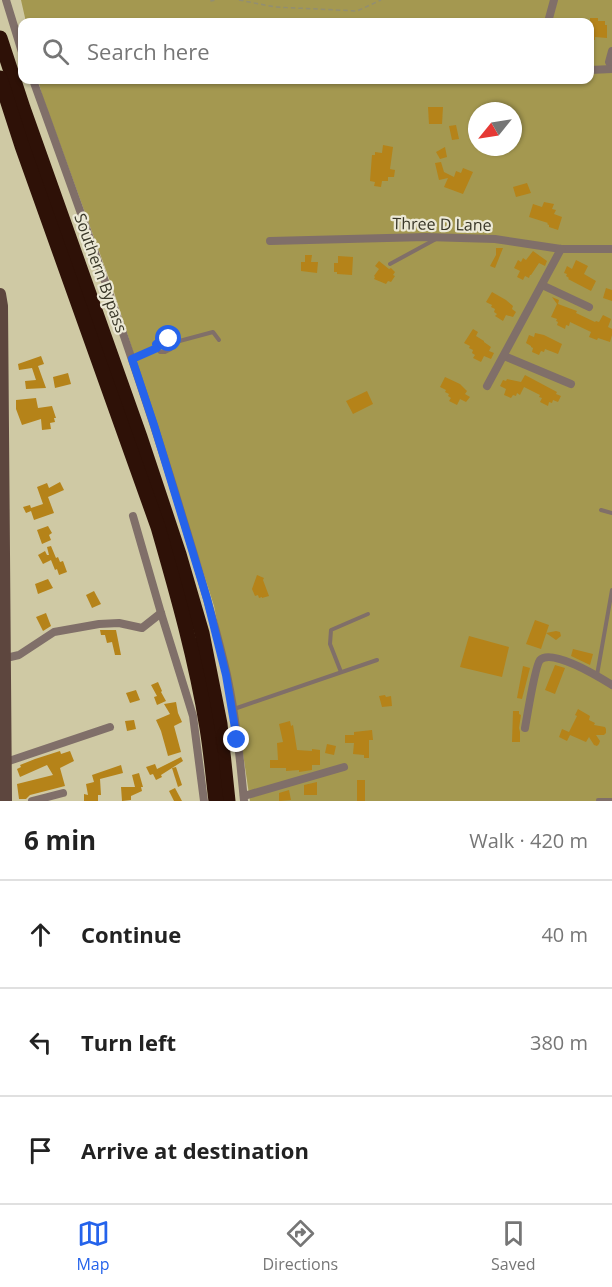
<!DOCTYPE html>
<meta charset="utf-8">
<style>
body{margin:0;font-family:"Open Sans",sans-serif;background:#f6f6f6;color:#222}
.compass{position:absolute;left:468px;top:102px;width:54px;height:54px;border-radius:50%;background:#fff;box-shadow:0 2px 4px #0004;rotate:240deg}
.stop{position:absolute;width:18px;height:18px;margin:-14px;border:4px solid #2563eb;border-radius:50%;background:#fff}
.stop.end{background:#2563eb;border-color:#fff;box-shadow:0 2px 6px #0008}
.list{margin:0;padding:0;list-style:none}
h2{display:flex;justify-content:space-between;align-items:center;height:78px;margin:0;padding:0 24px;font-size:26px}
h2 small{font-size:20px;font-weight:400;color:#767676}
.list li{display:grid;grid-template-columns:39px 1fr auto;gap:18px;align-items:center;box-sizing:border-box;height:108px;padding:0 24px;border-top:2px solid #e0e0e0}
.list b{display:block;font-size:22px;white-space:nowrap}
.list em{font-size:20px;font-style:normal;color:#767676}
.icon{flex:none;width:33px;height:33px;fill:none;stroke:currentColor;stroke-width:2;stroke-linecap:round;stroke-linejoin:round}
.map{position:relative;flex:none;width:612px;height:801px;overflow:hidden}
.search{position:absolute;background:#fff;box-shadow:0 2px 4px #0004;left:18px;right:18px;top:18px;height:66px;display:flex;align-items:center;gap:15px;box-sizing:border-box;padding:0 21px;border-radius:12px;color:#767676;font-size:22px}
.sheet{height:402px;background:#fff}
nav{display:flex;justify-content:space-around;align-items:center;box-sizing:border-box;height:84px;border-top:2px solid #e0e0e0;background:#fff;font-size:16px;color:#767676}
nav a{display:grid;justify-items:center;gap:3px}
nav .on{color:#2563eb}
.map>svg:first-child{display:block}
.green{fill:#a49850;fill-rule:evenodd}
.building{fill:#b58319}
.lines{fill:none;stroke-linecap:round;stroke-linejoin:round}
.path{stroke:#928e72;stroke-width:1.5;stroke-dasharray:4.5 3;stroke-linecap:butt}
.lane{stroke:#806f69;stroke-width:4}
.street{stroke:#806f69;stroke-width:8}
.secondary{stroke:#5d463e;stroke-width:12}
.highway{stroke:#2e1107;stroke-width:15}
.route{stroke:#2563eb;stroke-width:8}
.labels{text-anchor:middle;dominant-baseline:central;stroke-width:4.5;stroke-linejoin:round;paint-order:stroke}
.street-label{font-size:16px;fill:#393728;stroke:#ece9d6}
</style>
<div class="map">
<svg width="612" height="801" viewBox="0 0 612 801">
<rect width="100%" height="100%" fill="#cfc9a4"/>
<path class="green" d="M21 0H612V801H250L240 733 214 606 114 292 42 95 38 80H590V22H26ZM477 111H513V147H477Z"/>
<g class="building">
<path d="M590 18H598V21H605V25H607V38L595 37V40H590Z"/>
<path d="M428 107H443L442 124H429Z"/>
<path d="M456 125 459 139 452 140 449 126Z"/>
<path d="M383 145 393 147 390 169 395 170 394 177H388V181H382L381 187 374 186 375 182 370 181 372 155H375V152L382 153Z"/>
<path d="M445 147 447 157 440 159 436 152Z"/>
<path d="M441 162 444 172 454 177 456 171 461 173 463 168 473 172 463 194 444 187 448 178 439 180 435 163Z"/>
<path d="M527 183 531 193 516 197 513 187Z"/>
<path d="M544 202 554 204 552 209 556 210 554 214 562 217 558 230 549 227V225L547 224 548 223 529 217 533 204 542 207Z"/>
<path d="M496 248H503L495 268 490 266 496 255Z"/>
<path d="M533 251 547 261 545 266 539 263 531 275H530L529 278 525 276 523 280 517 277 520 271 514 268 518 260 521 262 523 258 526 260Z"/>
<path d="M305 255H312L311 262H318L317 273 301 271V262H305Z"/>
<path d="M338 256 353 257 352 275 337 274V272H334V263H338Z"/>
<path d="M576 260 588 266 584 274 596 281 591 291 568 279 569 278 566 276 567 274 564 273 567 266 572 269Z"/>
<path d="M379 261 389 269 391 268 395 272 393 275 395 276 391 282 388 281 386 284 374 279 375 277 374 276 379 269 375 266Z"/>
<path d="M606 288 612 290V301L603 298Z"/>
<path d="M492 292 506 300 513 306 512 309 516 312 513 317 506 315 503 321 495 316 497 314 494 312 495 309 491 307 492 305 486 302Z"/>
<path d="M552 297 559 300 558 304 577 311 576 313 595 322 596 321 599 322 603 315 611 319 608 327 612 329V335L610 342 598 338 597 340 589 337 591 332 570 322 569 326 566 325 565 329 557 325 558 322 556 321 557 319 551 317 557 304Z"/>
<path d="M473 329 478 332 476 336 484 341V342L491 347 489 351 494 353 491 359 484 356 481 362 473 358 475 355 472 353 473 350 469 348 470 346 464 343Z"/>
<path d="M535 333 544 335 562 344 558 354 545 349 544 352 541 351 539 355 532 352 533 348 531 347V346L526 343 529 335 534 337Z"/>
<path d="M41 356 44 364 38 366 46 388 26 389 25 381 36 380 32 368 19 370 18 364Z"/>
<path d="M68 373 71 384 55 388 53 377Z"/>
<path d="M525 375 557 392 556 394 561 396 558 402 553 400 552 403 549 402 548 406 540 402 542 398 539 397 540 395 524 387 520 395 517 393 516 396 513 395 511 398 504 395 506 389 500 386 503 380 506 381 507 379 521 382Z"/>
<path d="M445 377 460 384 467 391 465 394 470 397 466 402 460 399 457 405 449 401 451 398 448 396 449 394 445 392 446 390 440 387Z"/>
<path d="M367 391 373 404 353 414 346 401Z"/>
<path d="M36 398 38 408 52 406 56 418H54L55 422 50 423 51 429 42 430 41 419 22 425 16 409V400Z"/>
<path d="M60 482 64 490 48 497 54 513 34 520 31 511 26 513 23 507 30 505 31 508 43 504 37 487 47 483 49 488Z"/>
<path d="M48 526 52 533 49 535 51 540 42 544 37 530Z"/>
<path d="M51 546 56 558 58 557 60 562 63 561 67 572 59 575 57 569 55 570 51 560 43 564 38 555 45 551 47 555H49L47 547Z"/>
<path d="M257 575 264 578 263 580 269 596 262 598V597L259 598 258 595 255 596 252 589Z"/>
<path d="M48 579 53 588 38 594 35 584Z"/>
<path d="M94 591 101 604 92 608 86 595Z"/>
<path d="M46 613 51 626 43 631 36 617Z"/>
<path d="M535 620 549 625 541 649 526 644Z"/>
<path d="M100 630H116L121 655H115L112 642 107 643 105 635H101Z"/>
<path d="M556 631 560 632 561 636 556 640 546 633Z"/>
<path d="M469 636 509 647 502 677 460 667Z"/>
<path d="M573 649 593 654 590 665 571 656Z"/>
<path d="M555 665 565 668 555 694 545 690Z"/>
<path d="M523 666 530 668 522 699 517 698Z"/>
<path d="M158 682 162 691 161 692 166 701 157 705 154 697 157 696 151 685Z"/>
<path d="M136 690 140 700 130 703 126 693Z"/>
<path d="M385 695 386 697 391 696 392 706 382 707 379 696Z"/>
<path d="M176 702 178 713 182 722 174 726 181 752 168 756 161 731 156 720 170 714 164 704Z"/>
<path d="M578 709 590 716 589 720 595 723 594 725 605 727 606 729V733L604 735H596L600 741 599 744 597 746 594 745 589 737 586 742 570 735 567 741 559 737 562 729 569 732 577 716 575 715Z"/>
<path d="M513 711H519V714L521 715 519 728 520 732V742H512Z"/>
<path d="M134 720 136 729 127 731 125 721Z"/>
<path d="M290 721 291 726 293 725 297 750 312 751V749L320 750V765H312V770L299 772V770L286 771V768H270V760H278L277 743 283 742 279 724Z"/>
<path d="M372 730 373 740H369V758H364V755L353 754 354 743H345V735H354V732Z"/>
<path d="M327 744 336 746 334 755 325 753Z"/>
<path d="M60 751 61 754 70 751 74 761 60 768 65 786 30 795 26 799H19L17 784 53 775 47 765 20 777 17 769 21 767 20 765 35 759Z"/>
<path d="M181 757 183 761 161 775 162 777 156 780 153 774 150 775 146 767 155 764 157 769Z"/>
<path d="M121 765 123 773 100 779 101 795H98V801H84V794L88 795 86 784 94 782 92 775Z"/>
<path d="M176 767 182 785 178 787 172 768Z"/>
<path d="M139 773 143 787H141L142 791 131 796V800L122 801 121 787H135L132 775Z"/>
<rect x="357" y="780" width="8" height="21"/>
<path d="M317 782V795H304V785Z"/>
<path d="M175 788 182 801H174L169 791Z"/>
<path d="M289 790 291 800 279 801V793Z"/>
</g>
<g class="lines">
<g class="path">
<path d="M211 0V1L215 0"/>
<path d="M239 0 275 7 357 11 381 0"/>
</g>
<g class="lane">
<path d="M390 264 436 239"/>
<path d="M157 348 156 344 162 340 169 339 172 343"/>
<path d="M133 359 157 348 160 352H165L171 349 172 343 213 332 219 340"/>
<path d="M601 510 612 513"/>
<path d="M341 672 330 644 331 630 368 614"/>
<path d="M597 675 612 590"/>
<path d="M234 709 377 660"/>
<path d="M598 800H612"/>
</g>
<g class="street">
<path d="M6 0 22 52"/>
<path d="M548 22 554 0"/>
<path d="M612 51 609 62 612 67"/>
<path d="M590 70 612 69"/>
<path d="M33 80C82 216 132 353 175 492 193 552 213 613 227 675 236 717 240 759 244 801"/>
<path d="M270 241 426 237 495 239 561 249H612"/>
<path d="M542 285 589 307"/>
<path d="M504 356 571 384"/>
<path d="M487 386 561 249"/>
<path d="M133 516 161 613 193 716 204 801"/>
<path d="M6 658 19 655 54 632 99 624 119 623 142 628 161 613"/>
<path d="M525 728C527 717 535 666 540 660 552 648 599 677 612 685"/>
<path d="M6 762 110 727"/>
<path d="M244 796 344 767"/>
<path d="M32 801 63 793"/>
</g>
<path class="secondary" d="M0 294 2 306 6 801"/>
<g class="highway">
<path d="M0 38 23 108 140 437 179 554 202 633 220 724 228 801"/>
<path d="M0 78 22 146 158 527C177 593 196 660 207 728 211 752 213 777 216 801"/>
</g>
</g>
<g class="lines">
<path class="route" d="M169 339 162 340 156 344 157 348 132 359 154 425 207 599 226 675 237 740"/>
</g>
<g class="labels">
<g class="street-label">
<text transform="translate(442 224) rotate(1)">Three D Lane</text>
<text transform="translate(101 273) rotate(70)">Southern Bypass</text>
</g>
</g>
</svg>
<svg class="compass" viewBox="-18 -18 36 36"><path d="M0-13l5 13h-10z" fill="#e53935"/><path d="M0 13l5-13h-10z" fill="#767676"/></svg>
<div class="stop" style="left:169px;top:339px"></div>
<div class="stop end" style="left:237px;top:740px"></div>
<div class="search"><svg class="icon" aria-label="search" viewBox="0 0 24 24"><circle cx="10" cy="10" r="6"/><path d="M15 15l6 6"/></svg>Search here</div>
</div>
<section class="sheet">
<h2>6 min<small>Walk · 420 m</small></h2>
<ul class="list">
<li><svg class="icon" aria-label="ahead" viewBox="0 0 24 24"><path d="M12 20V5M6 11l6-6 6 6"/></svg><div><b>Continue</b></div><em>40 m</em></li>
<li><svg class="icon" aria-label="left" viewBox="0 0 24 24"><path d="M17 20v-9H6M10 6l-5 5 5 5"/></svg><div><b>Turn left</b></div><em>380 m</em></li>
<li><svg class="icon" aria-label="arrive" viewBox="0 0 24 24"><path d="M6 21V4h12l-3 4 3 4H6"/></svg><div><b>Arrive at destination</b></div></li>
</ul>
</section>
<nav>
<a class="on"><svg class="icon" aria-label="map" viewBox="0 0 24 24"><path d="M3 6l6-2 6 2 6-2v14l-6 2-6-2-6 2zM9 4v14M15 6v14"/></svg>Map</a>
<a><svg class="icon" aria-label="directions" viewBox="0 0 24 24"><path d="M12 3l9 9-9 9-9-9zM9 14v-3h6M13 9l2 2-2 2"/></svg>Directions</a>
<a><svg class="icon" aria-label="saved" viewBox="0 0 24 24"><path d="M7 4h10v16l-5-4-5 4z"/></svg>Saved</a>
</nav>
